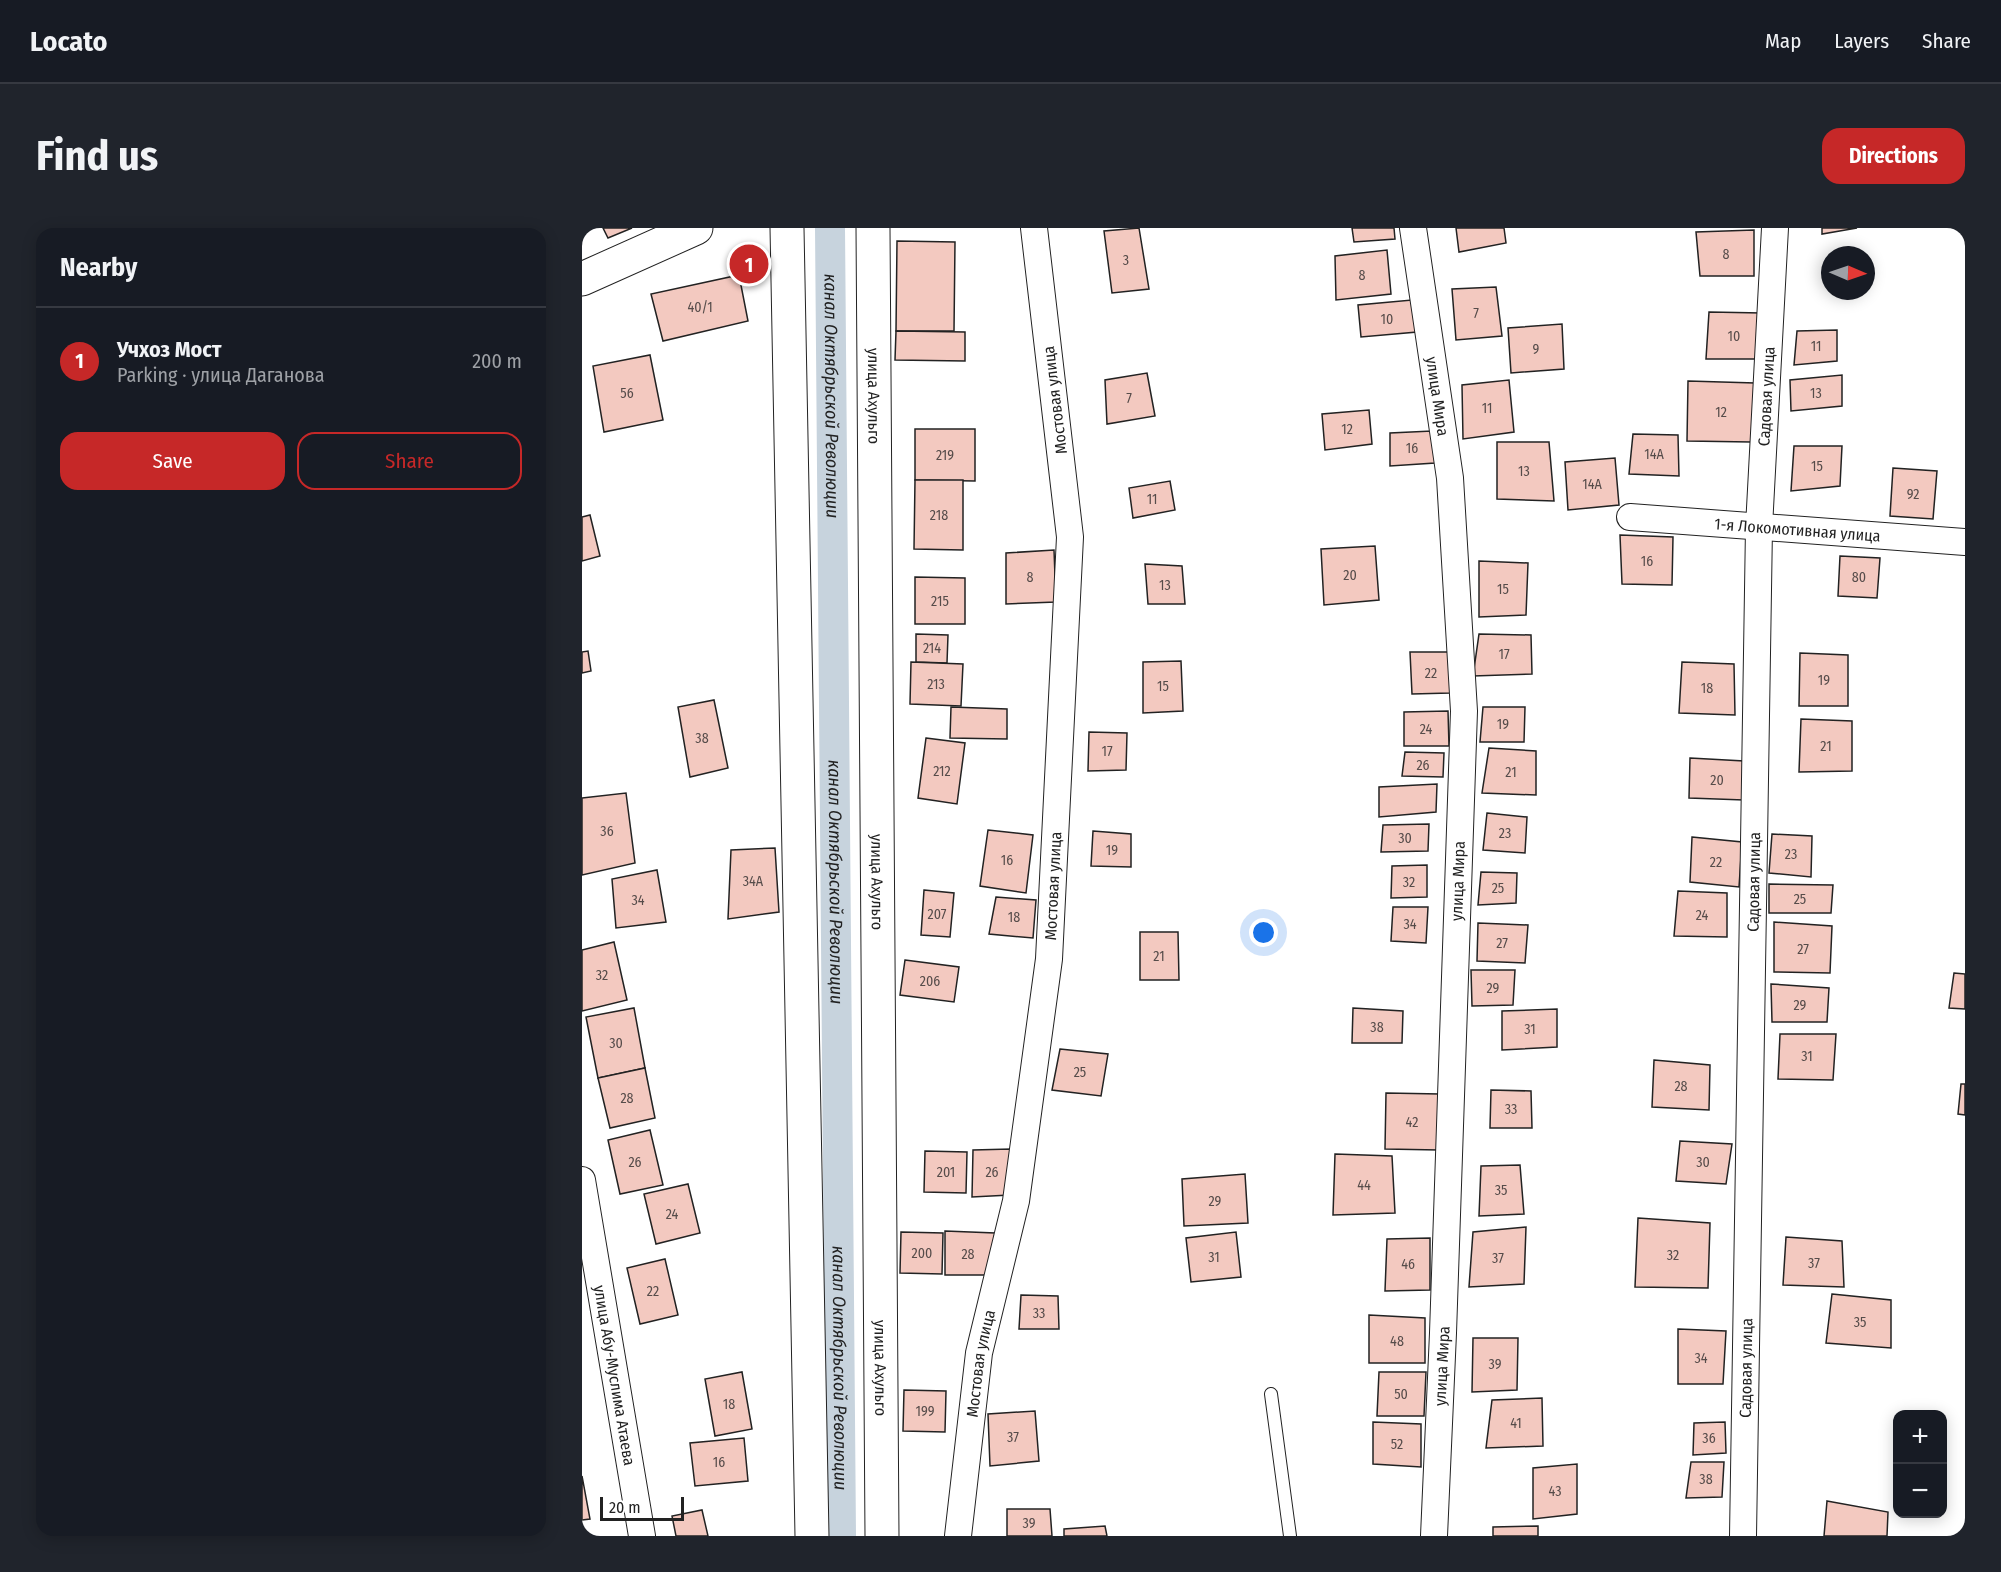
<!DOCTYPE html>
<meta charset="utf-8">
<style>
body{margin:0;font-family:"Fira Sans Condensed",sans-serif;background:#20242c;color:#f1f3f6}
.controls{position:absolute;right:18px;bottom:18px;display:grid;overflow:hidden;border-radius:12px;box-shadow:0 3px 15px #0003}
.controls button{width:54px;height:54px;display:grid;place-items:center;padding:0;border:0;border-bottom:2px solid #363941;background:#171b24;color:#f1f3f6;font:30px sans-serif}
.compass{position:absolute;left:1239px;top:18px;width:54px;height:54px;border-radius:50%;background:#171b24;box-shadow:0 3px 15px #0003;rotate:92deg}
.scale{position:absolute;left:18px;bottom:15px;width:84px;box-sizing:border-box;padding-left:6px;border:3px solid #222;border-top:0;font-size:16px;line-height:21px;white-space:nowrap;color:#222;-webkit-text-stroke:4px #fff;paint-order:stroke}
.you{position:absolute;left:682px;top:705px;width:21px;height:21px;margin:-15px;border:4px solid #fff;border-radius:50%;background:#1a73e8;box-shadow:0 0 0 9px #1a73e833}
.badge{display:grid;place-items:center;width:39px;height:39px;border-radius:50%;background:#c62828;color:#fff;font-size:20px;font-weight:700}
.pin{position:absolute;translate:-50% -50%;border:3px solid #fff;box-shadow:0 2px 6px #0006}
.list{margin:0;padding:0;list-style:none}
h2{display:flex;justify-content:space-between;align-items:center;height:78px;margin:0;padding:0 24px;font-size:26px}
h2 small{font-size:20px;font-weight:400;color:#9ea1a6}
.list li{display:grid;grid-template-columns:39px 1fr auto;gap:18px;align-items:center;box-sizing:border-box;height:108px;padding:0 24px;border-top:2px solid #363941}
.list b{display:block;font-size:22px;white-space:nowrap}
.list p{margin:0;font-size:20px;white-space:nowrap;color:#9ea1a6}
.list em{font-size:20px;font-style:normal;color:#9ea1a6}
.actions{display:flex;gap:12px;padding:18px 24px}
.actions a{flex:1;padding:14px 0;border:2px solid #c62828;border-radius:18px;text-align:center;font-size:21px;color:#c62828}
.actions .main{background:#c62828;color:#fff}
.map{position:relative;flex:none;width:1383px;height:1308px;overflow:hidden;border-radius:18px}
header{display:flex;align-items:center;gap:36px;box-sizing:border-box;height:84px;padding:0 30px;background:#171b24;border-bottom:2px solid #363941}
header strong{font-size:28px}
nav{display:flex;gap:33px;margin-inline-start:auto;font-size:21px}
.intro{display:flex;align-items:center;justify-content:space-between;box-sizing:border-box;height:144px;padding:0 36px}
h1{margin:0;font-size:42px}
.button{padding:15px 27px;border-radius:18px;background:#c62828;color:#fff;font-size:21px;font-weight:700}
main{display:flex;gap:36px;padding:0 36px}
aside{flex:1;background:#171b24;border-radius:18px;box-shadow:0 3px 15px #0003}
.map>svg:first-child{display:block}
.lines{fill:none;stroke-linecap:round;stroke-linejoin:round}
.canal{stroke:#c7d3dd;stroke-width:30}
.building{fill:#f3c9c0;stroke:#222;stroke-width:1.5}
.lane-casing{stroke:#222;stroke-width:14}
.street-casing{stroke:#222;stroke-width:28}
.secondary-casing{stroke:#222;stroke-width:35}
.lane{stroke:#fff;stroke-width:12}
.street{stroke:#fff;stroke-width:26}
.secondary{stroke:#fff;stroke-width:33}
.labels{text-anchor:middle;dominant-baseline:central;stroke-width:4.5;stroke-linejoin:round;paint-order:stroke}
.number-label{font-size:14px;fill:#564c4a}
.street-label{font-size:16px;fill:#222;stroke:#fff}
.water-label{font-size:18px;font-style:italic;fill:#222;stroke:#fff}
</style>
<header>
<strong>Locato</strong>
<nav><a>Map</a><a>Layers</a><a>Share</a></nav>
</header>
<div class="intro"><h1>Find us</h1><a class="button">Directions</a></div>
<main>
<aside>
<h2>Nearby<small></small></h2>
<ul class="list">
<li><span class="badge">1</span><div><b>Учхоз Мост</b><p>Parking · улица Даганова</p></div><em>200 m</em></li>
</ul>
<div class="actions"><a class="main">Save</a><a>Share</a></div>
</aside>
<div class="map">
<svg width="1383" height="1308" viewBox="0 0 1383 1308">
<rect width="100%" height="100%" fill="#fff"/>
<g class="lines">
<path class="canal" id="s1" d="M248 0 259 1308"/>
</g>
<g class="building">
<path d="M21 0H50L26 10Z"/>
<path d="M557 0 567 61 530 65 522 3Z"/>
<path d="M770 0H812L813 11 772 14Z"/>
<path d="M874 0H922L924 15 877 24Z"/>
<path d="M1240 0H1275L1240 6Z"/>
<path d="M1172 2V48H1118L1114 4Z"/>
<path d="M315 13 373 14 372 103H314Z"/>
<path d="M805 22 809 66 754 72 753 28Z"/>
<path d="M157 47 166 93 81 113 69 66Z"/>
<path d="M914 59 920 108 874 112 870 61Z"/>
<path d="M830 72 835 104 779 109 776 77Z"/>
<path d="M1127 84 1180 85 1176 131H1124Z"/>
<path d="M980 96 982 141 929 145 926 100Z"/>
<path d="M1255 102V133L1212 137 1215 103Z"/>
<path d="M314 103 383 104V133L313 132Z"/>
<path d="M68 127 81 192 22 204 11 138Z"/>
<path d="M565 145 573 188 525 196 523 152Z"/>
<path d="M1260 147V178L1209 183 1208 152Z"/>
<path d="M927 152 932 204 881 211 880 157Z"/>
<path d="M1106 153 1173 155 1169 214 1105 213Z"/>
<path d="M787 182 790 216 743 222 740 186Z"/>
<path d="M333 201H393V253L333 252Z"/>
<path d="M850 203 853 235 808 238V205Z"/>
<path d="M1051 206 1096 207 1097 248 1047 246Z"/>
<path d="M915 214H967L972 273 915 271Z"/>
<path d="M1212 218H1260L1258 258 1209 263Z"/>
<path d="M1033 230 1037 277 986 282 983 234Z"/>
<path d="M1311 240 1355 243 1351 291 1308 288Z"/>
<path d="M333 252H381V322L332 321Z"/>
<path d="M588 253 593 282 551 290 547 260Z"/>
<path d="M8 287 18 328 0 333V289Z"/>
<path d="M1038 307 1091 309 1090 357 1040 356Z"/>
<path d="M793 318 797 372 742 377 739 321Z"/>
<path d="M472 322 474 374 424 376V325Z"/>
<path d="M1258 328 1298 330 1295 370 1256 368Z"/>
<path d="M897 333 946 335 944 387 897 389Z"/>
<path d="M563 336 600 338 603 376H566Z"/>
<path d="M333 349 383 350V396H333Z"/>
<path d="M334 406 366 407 365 435 334 434Z"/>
<path d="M897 406 949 407 950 446 891 448Z"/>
<path d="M6 423 9 443 0 445V424Z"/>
<path d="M828 424H868V465L830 466Z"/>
<path d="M1218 425 1266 427V478H1217Z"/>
<path d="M599 433 601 483 561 485V434Z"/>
<path d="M329 434 381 436 379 478 328 476Z"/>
<path d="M1100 434 1152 436 1153 487 1097 485Z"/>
<path d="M132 472 146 540 108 549 96 479Z"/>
<path d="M369 479 425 481V511L368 510Z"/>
<path d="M901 479H943L942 514H898Z"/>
<path d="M866 483 867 518H822V484Z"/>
<path d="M1219 491 1270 493V543L1217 544Z"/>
<path d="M507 504 545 505 544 542 506 543Z"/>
<path d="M344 510 383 515 375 576 336 570Z"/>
<path d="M907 520 954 523V567L900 565Z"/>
<path d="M823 524 862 525 861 549 820 548Z"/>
<path d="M1108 530 1162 533V572L1107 570Z"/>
<path d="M855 556 854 584 797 589V559Z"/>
<path d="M44 565 53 635 0 647V570Z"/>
<path d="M905 585 945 589 943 625 901 622Z"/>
<path d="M847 596 846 623 799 624 801 597Z"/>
<path d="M406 602 451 607 444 665 398 658Z"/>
<path d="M511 603 549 606V639L509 638Z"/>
<path d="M1190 606 1230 608 1229 649 1187 645Z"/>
<path d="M1110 609 1160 614 1157 659 1108 654Z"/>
<path d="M193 620 197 684 146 691 149 622Z"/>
<path d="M845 637V669L809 670 810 638Z"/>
<path d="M75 642 84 694 34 700 30 651Z"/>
<path d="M899 644 935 645 934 675 896 677Z"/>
<path d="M1187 656 1251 657 1249 685H1187Z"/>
<path d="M342 662 372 665 368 709 339 707Z"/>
<path d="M1096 663 1145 665V709L1092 708Z"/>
<path d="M414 669 454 672 451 710 407 706Z"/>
<path d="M811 679H846L844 715 809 713Z"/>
<path d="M1192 694 1250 698 1248 745 1192 744Z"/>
<path d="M896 695 946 697 943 735 895 733Z"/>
<path d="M558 704H596L597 752H558Z"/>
<path d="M32 714 45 772 0 783V722Z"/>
<path d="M323 732 377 739 372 774 318 767Z"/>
<path d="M889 742H933L931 777 890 778Z"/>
<path d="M1372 745 1383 746V781L1367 780Z"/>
<path d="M1189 756 1247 760 1245 794H1190Z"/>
<path d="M52 780 63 840 16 850 4 789Z"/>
<path d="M771 780 821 783 820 815H770Z"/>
<path d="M975 781V819L920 822V783Z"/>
<path d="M1198 806H1254L1251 852 1196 851Z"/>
<path d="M478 821 526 826 519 868 470 862Z"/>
<path d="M1072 832 1128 837 1127 882 1070 879Z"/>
<path d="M63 840 73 890 28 900 16 850Z"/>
<path d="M1379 856H1383V887L1376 886Z"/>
<path d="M909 862 949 863 950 900H908Z"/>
<path d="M804 865 858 866 857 922 803 921Z"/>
<path d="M68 902 81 957 38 966 26 912Z"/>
<path d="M1098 913 1150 916 1144 956 1094 953Z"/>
<path d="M429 921 428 967 390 969 391 922Z"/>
<path d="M343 923 385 924 384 965 342 964Z"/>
<path d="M753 926 810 928 813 985 751 987Z"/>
<path d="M938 937 942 986 897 988 899 938Z"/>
<path d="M663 946 666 995 602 998 600 951Z"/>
<path d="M106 956 118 1005 74 1016 62 966Z"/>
<path d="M1056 990 1128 995 1126 1060 1053 1059Z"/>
<path d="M944 999 942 1056 887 1059 891 1004Z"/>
<path d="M363 1003 413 1005 405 1047H363Z"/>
<path d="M319 1004 361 1005 360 1046 318 1045Z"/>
<path d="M654 1004 659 1049 609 1054 604 1010Z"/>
<path d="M1204 1009 1260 1013 1262 1059 1201 1057Z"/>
<path d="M848 1010V1062L803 1063 805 1011Z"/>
<path d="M83 1031 96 1087 58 1096 45 1040Z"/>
<path d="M1250 1066 1309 1072V1120L1244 1115Z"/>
<path d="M439 1067 476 1068 477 1101H437Z"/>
<path d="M787 1087 843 1090V1135H787Z"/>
<path d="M1096 1101 1144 1103 1141 1156H1096Z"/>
<path d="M891 1110H936L935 1162 890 1164Z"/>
<path d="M160 1144 170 1201 133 1208 123 1151Z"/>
<path d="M797 1144H844L842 1188H795Z"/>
<path d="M322 1162 364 1163 363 1204 321 1203Z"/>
<path d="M960 1170 961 1218 904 1220 910 1172Z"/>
<path d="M453 1183 457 1233 408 1238 406 1186Z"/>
<path d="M791 1194 839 1196V1239L791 1236Z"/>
<path d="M1143 1194 1144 1225 1111 1227 1112 1195Z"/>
<path d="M162 1210 166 1253 113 1258 108 1215Z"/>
<path d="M1109 1234H1142L1140 1269 1104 1270Z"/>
<path d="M995 1236V1286L951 1291V1240Z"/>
<path d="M0 1248 8 1291 0 1292Z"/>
<path d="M1245 1273 1306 1284 1305 1308H1242Z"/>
<path d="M425 1281H468L470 1308H425Z"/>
<path d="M120 1282 126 1308H94L90 1288Z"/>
<path d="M523 1298 525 1308H482V1301Z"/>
<path d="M956 1298V1308H911V1299Z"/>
</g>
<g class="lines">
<g class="lane-casing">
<path id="lane" d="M689 1166 708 1308"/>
</g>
<g class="street-casing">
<g id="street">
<path id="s2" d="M831 0 868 250 882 483 861 1105 852 1308"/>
<path id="s3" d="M1048 289 1383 314"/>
<path id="s4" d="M0 952 60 1308"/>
<path id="s5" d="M376 1308 397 1125 434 973 467 731 488 309 452 0"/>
<path id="s6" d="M1161 1308 1177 299 1193 0"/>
</g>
</g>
<g class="secondary-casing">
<g id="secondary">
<path d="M205 0 230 1308"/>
<path id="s7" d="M291 0 300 1308"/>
<path d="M0 51 114 0"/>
</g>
</g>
<use href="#lane" class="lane"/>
<use href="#street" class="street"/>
<use href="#secondary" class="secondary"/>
</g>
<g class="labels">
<g class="number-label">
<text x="1144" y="26">8</text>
<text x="544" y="32">3</text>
<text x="780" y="47">8</text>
<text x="118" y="79">40/1</text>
<text x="894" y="85">7</text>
<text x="805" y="91">10</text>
<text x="1152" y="108">10</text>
<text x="1234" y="118">11</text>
<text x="954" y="121">9</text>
<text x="45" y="165">56</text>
<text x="1234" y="165">13</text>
<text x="547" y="170">7</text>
<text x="905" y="180">11</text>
<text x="1139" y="184">12</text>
<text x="765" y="201">12</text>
<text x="830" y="220">16</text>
<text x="1072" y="226">14А</text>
<text x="363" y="227">219</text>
<text x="1235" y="238">15</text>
<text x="942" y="243">13</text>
<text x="1010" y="256">14А</text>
<text x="1331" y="266">92</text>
<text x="570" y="271">11</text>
<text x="357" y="287">218</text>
<text x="1065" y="333">16</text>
<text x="768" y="347">20</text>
<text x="448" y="349">8</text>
<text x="1277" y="349">80</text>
<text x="583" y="357">13</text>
<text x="921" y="361">15</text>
<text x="358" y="373">215</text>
<text x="350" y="420">214</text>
<text x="922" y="426">17</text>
<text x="849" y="445">22</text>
<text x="1242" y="452">19</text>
<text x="354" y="456">213</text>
<text x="581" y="458">15</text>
<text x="1125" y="460">18</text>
<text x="921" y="496">19</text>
<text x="844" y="501">24</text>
<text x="120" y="510">38</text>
<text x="1244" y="518">21</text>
<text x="525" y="523">17</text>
<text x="841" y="537">26</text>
<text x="360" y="543">212</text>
<text x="929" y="544">21</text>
<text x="1135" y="552">20</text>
<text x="25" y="603">36</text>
<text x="923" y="605">23</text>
<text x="823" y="610">30</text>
<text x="530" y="622">19</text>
<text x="1209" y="626">23</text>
<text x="425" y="632">16</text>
<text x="1134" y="634">22</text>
<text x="171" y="653">34А</text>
<text x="827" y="654">32</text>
<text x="916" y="660">25</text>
<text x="1218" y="671">25</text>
<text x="56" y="672">34</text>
<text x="355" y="686">207</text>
<text x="1120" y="687">24</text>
<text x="432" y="689">18</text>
<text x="828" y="696">34</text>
<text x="920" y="715">27</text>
<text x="1221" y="721">27</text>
<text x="577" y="728">21</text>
<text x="20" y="747">32</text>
<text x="348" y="753">206</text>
<text x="911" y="760">29</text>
<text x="1218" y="777">29</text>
<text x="795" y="799">38</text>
<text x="948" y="801">31</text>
<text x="34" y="815">30</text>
<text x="1225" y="828">31</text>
<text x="498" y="844">25</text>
<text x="1099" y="858">28</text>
<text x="45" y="870">28</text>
<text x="929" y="881">33</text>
<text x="830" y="894">42</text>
<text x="53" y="934">26</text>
<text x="1121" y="934">30</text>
<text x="364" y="944">201</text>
<text x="410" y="944">26</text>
<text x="782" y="957">44</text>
<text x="919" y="962">35</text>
<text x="633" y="973">29</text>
<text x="90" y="986">24</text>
<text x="340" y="1025">200</text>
<text x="386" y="1026">28</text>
<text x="1091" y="1027">32</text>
<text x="632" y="1029">31</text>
<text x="916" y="1030">37</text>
<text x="1232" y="1035">37</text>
<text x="826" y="1036">46</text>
<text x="71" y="1063">22</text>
<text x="457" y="1085">33</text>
<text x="1278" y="1094">35</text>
<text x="815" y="1113">48</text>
<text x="1119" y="1130">34</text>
<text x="913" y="1136">39</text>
<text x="819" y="1166">50</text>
<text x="147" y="1176">18</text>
<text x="343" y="1183">199</text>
<text x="934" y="1195">41</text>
<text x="431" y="1209">37</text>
<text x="1127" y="1210">36</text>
<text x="815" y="1216">52</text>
<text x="137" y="1234">16</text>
<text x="1124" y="1251">38</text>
<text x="973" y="1263">43</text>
<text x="447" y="1295">39</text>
</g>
<g class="street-label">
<text stroke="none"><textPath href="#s7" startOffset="168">улица Ахульго</textPath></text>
<text stroke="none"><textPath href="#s2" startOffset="170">улица Мира</textPath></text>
<text stroke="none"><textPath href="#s6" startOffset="1140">Садовая улица</textPath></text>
<text transform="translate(473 172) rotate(-97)">Мостовая улица</text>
<text stroke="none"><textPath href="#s3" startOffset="168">1-я Локомотивная улица</textPath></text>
<text transform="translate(876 653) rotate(-88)">улица Мира</text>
<text stroke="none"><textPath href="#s7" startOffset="654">улица Ахульго</textPath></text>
<text stroke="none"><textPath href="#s6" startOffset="654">Садовая улица</textPath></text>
<text stroke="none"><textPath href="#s5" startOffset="658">Мостовая улица</textPath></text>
<text stroke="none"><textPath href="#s5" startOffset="174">Мостовая улица</textPath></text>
<text transform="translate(860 1138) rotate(-87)">улица Мира</text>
<text stroke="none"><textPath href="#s7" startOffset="1140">улица Ахульго</textPath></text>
<text stroke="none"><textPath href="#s6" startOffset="168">Садовая улица</textPath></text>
<text stroke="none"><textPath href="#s4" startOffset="198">улица Абу-Муслима Атаева</textPath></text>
</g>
<g class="water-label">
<text stroke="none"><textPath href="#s1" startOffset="168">канал Октябрьской Революции</textPath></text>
<text stroke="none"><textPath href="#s1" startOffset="654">канал Октябрьской Революции</textPath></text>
<text stroke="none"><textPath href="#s1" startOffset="1140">канал Октябрьской Революции</textPath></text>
</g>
</g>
</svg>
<div class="controls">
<button>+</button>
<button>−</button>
</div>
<svg class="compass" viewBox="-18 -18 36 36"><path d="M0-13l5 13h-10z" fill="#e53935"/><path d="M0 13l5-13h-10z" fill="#9ea1a6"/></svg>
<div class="scale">20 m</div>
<div class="you"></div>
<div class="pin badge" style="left:167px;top:36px">1</div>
</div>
</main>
